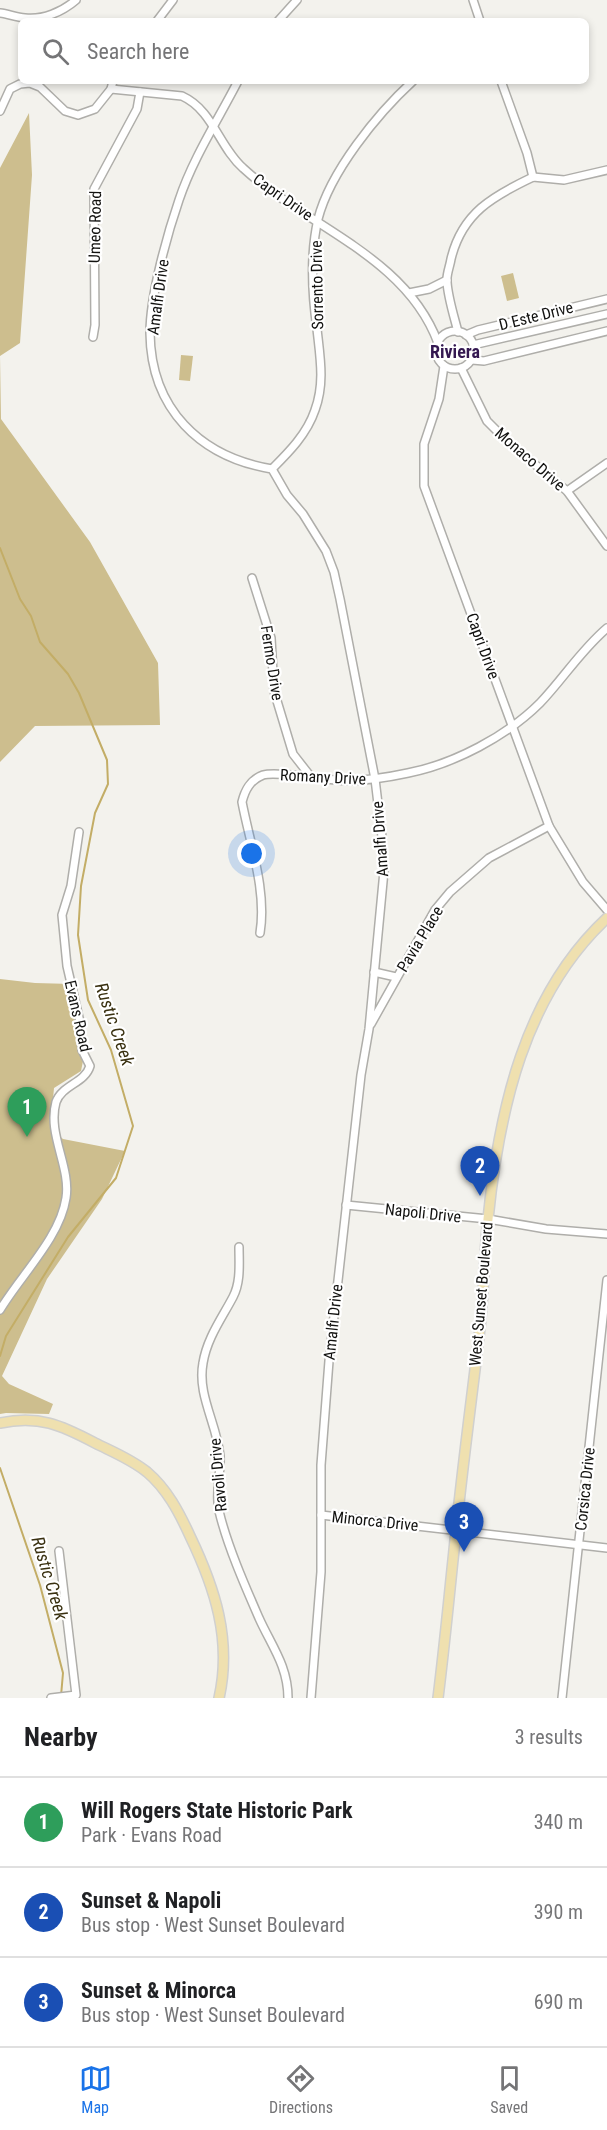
<!DOCTYPE html>
<meta charset="utf-8">
<style>
body{margin:0;font-family:"Roboto Condensed",sans-serif;background:#f2f2f2;color:#202124}
.you{position:absolute;left:252px;top:854px;width:21px;height:21px;margin:-15px;border:4px solid #fff;border-radius:50%;background:#1a73e8;box-shadow:0 0 0 9px #1a73e833}
.badge{display:grid;place-items:center;width:39px;height:39px;border-radius:50%;background:#1a73e8;color:#fff;font-size:20px;font-weight:700}
.pin{position:absolute;translate:-50% -50px;filter:drop-shadow(0 2px 3px #0008)}
.pin::after{content:'';position:absolute;top:32px;width:21px;height:18px;background:inherit;clip-path:polygon(0 0,100% 0,50% 100%)}
.list{margin:0;padding:0;list-style:none}
h2{display:flex;justify-content:space-between;align-items:center;height:78px;margin:0;padding:0 24px;font-size:26px}
h2 small{font-size:20px;font-weight:400;color:#757577}
.list li{display:grid;grid-template-columns:39px 1fr auto;gap:18px;align-items:center;box-sizing:border-box;height:90px;padding:0 24px;border-top:2px solid #e0e0e0}
.list b{display:block;font-size:22px;white-space:nowrap}
.list p{margin:0;font-size:20px;white-space:nowrap;color:#757577}
.list em{font-size:20px;font-style:normal;color:#757577}
.icon{flex:none;width:33px;height:33px;fill:none;stroke:currentColor;stroke-width:2;stroke-linecap:round;stroke-linejoin:round}
.map{position:relative;flex:none;width:607px;height:1698px;overflow:hidden}
.search{position:absolute;background:#fff;box-shadow:0 3px 9px #0003;left:18px;right:18px;top:18px;height:66px;display:flex;align-items:center;gap:15px;box-sizing:border-box;padding:0 21px;border-radius:9px;color:#757577;font-size:22px}
.sheet{height:348px;background:#fff}
nav{display:flex;justify-content:space-around;align-items:center;box-sizing:border-box;height:84px;border-top:2px solid #e0e0e0;background:#fff;font-size:16px;color:#757577}
nav a{display:grid;justify-items:center;gap:3px}
nav .on{color:#1a73e8}
.map>svg:first-child{display:block}
.green{fill:#cdbe8e}
.lines{fill:none;stroke-linecap:round;stroke-linejoin:round}
.stream{stroke:#c3ad66;stroke-width:2}
.minor-casing{stroke:#afaeaa;stroke-width:10}
.major-casing{stroke:#d0d0cf;stroke-width:12}
.minor{stroke:#fff;stroke-width:7}
.major{stroke:#efe0af;stroke-width:9}
.labels{text-anchor:middle;dominant-baseline:central;stroke-width:4.5;stroke-linejoin:round;paint-order:stroke}
.street-label{font-size:16px;fill:#121210;stroke:#fff}
.neighbourhood-label{font-size:18px;font-weight:bold;fill:#341851;stroke:#fff}
.water-label{font-size:18px;font-style:italic;fill:#3a3111;stroke:#fff}
</style>
<div class="map">
<svg width="607" height="1698" viewBox="0 0 607 1698">
<rect width="100%" height="100%" fill="#f3f2ed"/>
<g class="green">
<path d="M29 113 32 175 20 343 0 356 1 419 90 542 158 663 160 725 35 726 0 762V168Z"/>
<path d="M513 273 519 298 507 301 501 276Z"/>
<path d="M181 355 193 356 190 381 179 380Z"/>
<path d="M0 979 35 983 72 984 76 1043 83 1061 81 1071 54 1088 51 1121 53 1131 63 1139 125 1151 102 1199 47 1279 2 1376 9 1384 53 1404 49 1414 6 1413 0 1414Z"/>
</g>
<g class="lines">
<g class="stream">
<path d="M0 548 20 599 31 616 40 642 68 674 79 693 107 760 108 784 95 813 81 886 78 935 88 1000 111 1050 133 1126 116 1178 68 1237 6 1336 0 1356"/>
<path d="M0 1468 40 1585 63 1673 61 1696"/>
</g>
<g class="minor-casing">
<g id="minor">
<path d="M473 0 480 21"/>
<path d="M0 13C8 14 16 17 25 18 43 20 62 12 76 0"/>
<path d="M157 21 173 0"/>
<path d="M278 21 297 0"/>
<path d="M238 81C218 120 193 158 179 200 167 235 150 296 150 333 151 409 200 457 272 469L287 495 303 514 326 551 334 572 340 599 375 779 382 837 384 871 369 1029 361 1075 329 1361 321 1465V1572L311 1698"/>
<path d="M501 81 527 153 533 177"/>
<path d="M111 89 182 96C213 110 219 147 243 168 307 227 406 256 438 343"/>
<path d="M0 111 10 89 20 84 30 83 40 87 65 111 78 115 95 109 111 89 113 81"/>
<path d="M533 177 564 180 607 170"/>
<path d="M409 293 429 289 447 280"/>
<circle cx="455" cy="350" r="19"/>
<path d="M458 332C454 316 448 298 447 282 446 275 450 266 451 259 462 213 493 196 533 177"/>
<path d="M466 335 478 330 607 299"/>
<path d="M93 337 95 325 94 189 137 109 140 92"/>
<path d="M473 345 607 314"/>
<path d="M472 360 484 361 607 331"/>
<path d="M444 366 439 399 424 444V486L549 826 583 882 607 910"/>
<path d="M461 368 487 421 508 442 567 491 607 546"/>
<path d="M272 469C289 452 307 434 315 410 325 383 320 357 317 329 312 294 310 254 318 219 330 172 377 114 413 81"/>
<path d="M567 491 607 463"/>
<path d="M252 578 271 638 274 691 293 754 311 777"/>
<path d="M260 933C267 891 250 844 242 802 245 790 250 780 263 775 276 771 320 779 336 780 360 782 385 778 408 773 454 764 507 736 540 703 563 679 581 650 607 628"/>
<path d="M374 972 396 977"/>
<path d="M371 1024 435 910 450 892 489 858 549 826"/>
<path d="M346 1205 488 1219 546 1229 607 1234"/>
<path d="M239 1247C239 1263 241 1282 233 1297 222 1318 207 1338 203 1363 197 1395 217 1424 220 1456 221 1474 215 1493 219 1511 227 1545 245 1586 259 1618 271 1645 288 1666 288 1698"/>
<path d="M0 1310C20 1276 60 1238 66 1198 71 1167 47 1134 56 1102 62 1085 85 1083 90 1066L82 1050 80 1022 67 966 62 915 71 886 79 832"/>
<path d="M321 1515 607 1548"/>
<path d="M51 1698 76 1695 59 1551"/>
<path d="M562 1698 607 1280"/>
</g>
</g>
<g class="major-casing">
<g id="major">
<path d="M0 1423C39 1415 61 1425 95 1443 113 1452 131 1459 147 1472 167 1489 179 1512 190 1536 215 1588 232 1640 219 1698"/>
<path d="M438 1698C445 1642 450 1587 456 1531 463 1463 472 1396 480 1328 484 1292 484 1256 488 1219 499 1111 524 995 607 918"/>
</g>
</g>
<use href="#minor" class="minor"/>
<use href="#major" class="major"/>
</g>
<g class="labels">
<g class="street-label">
<text transform="translate(283 197) rotate(35)">Capri Drive</text>
<text transform="translate(95 227) rotate(-89)">Umeo Road</text>
<text transform="translate(317 285) rotate(-91)">Sorrento Drive</text>
<text transform="translate(158 297) rotate(-82)">Amalfi Drive</text>
<text transform="translate(536 316) rotate(-14)">D Este Drive</text>
<text transform="translate(530 459) rotate(41)">Monaco Drive</text>
<text transform="translate(483 646) rotate(70)">Capri Drive</text>
<text transform="translate(272 663) rotate(81)">Fermo Drive</text>
<text transform="translate(323 777) rotate(3)">Romany Drive</text>
<text transform="translate(380 839) rotate(-94)">Amalfi Drive</text>
<text transform="translate(420 939) rotate(-59)">Pavia Place</text>
<text transform="translate(78 1016) rotate(77)">Evans Road</text>
<text transform="translate(423 1213) rotate(6)">Napoli Drive</text>
<text transform="translate(481 1294) rotate(-85)">West Sunset Boulevard</text>
<text transform="translate(333 1322) rotate(-84)">Amalfi Drive</text>
<text transform="translate(218 1475) rotate(-95)">Ravoli Drive</text>
<text transform="translate(585 1489) rotate(-84)">Corsica Drive</text>
<text transform="translate(375 1521) rotate(6)">Minorca Drive</text>
</g>
<g class="neighbourhood-label">
<text x="455" y="351">Riviera</text>
</g>
<g class="water-label">
<text transform="translate(115 1024) rotate(71)">Rustic Creek</text>
<text transform="translate(50 1578) rotate(73)">Rustic Creek</text>
</g>
</g>
</svg>
<div class="you"></div>
<div class="pin badge" style="left:27px;top:1137px;background:#2e9e5b">1</div>
<div class="pin badge" style="left:480px;top:1196px;background:#1a4fb4">2</div>
<div class="pin badge" style="left:464px;top:1552px;background:#1a4fb4">3</div>
<div class="search"><svg class="icon" aria-label="search" viewBox="0 0 24 24"><circle cx="10" cy="10" r="6"/><path d="M15 15l6 6"/></svg>Search here</div>
</div>
<section class="sheet">
<h2>Nearby<small>3 results</small></h2>
<ul class="list">
<li><span class="badge" style="background:#2e9e5b">1</span><div><b>Will Rogers State Historic Park</b><p>Park · Evans Road</p></div><em>340 m</em></li>
<li><span class="badge" style="background:#1a4fb4">2</span><div><b>Sunset &amp; Napoli</b><p>Bus stop · West Sunset Boulevard</p></div><em>390 m</em></li>
<li><span class="badge" style="background:#1a4fb4">3</span><div><b>Sunset &amp; Minorca</b><p>Bus stop · West Sunset Boulevard</p></div><em>690 m</em></li>
</ul>
</section>
<nav>
<a class="on"><svg class="icon" aria-label="map" viewBox="0 0 24 24"><path d="M3 6l6-2 6 2 6-2v14l-6 2-6-2-6 2zM9 4v14M15 6v14"/></svg>Map</a>
<a><svg class="icon" aria-label="directions" viewBox="0 0 24 24"><path d="M12 3l9 9-9 9-9-9zM9 14v-3h6M13 9l2 2-2 2"/></svg>Directions</a>
<a><svg class="icon" aria-label="saved" viewBox="0 0 24 24"><path d="M7 4h10v16l-5-4-5 4z"/></svg>Saved</a>
</nav>
